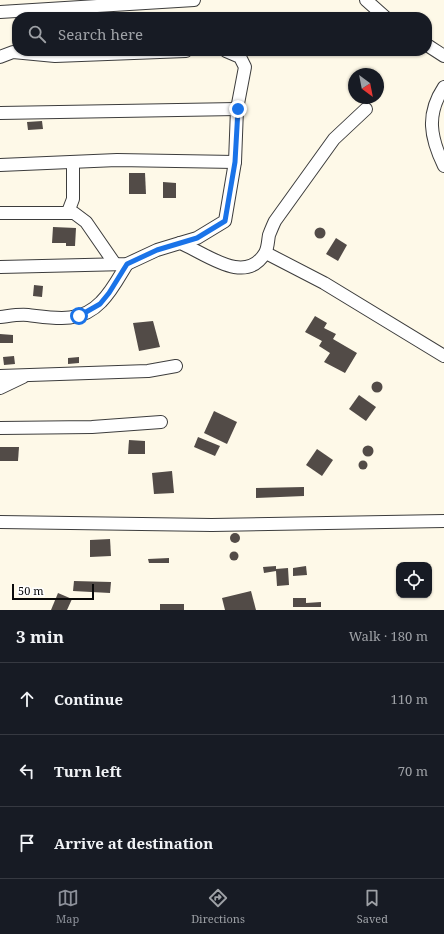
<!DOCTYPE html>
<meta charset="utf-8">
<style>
body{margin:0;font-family:"Noto Serif",serif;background:#20242c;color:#f1f3f6}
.controls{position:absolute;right:12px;bottom:12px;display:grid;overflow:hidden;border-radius:8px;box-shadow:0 1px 3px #0004}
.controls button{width:36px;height:36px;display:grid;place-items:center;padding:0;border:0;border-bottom:1px solid #363941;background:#171b24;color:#f1f3f6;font:20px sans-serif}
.compass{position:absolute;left:348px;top:68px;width:36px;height:36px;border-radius:50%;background:#171b24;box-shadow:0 1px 3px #0004;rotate:148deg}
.scale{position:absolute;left:12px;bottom:10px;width:82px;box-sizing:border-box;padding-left:4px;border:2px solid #0a0a0a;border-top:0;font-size:11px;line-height:14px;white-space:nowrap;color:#0a0a0a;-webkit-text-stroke:3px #fff;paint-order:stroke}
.stop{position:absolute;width:12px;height:12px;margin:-9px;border:3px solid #1a73e8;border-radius:50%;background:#fff}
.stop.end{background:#1a73e8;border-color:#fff;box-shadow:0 1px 4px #0008}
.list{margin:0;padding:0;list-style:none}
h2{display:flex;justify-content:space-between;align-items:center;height:52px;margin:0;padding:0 16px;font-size:17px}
h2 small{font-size:13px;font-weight:400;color:#9ea1a6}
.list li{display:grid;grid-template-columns:26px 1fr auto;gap:12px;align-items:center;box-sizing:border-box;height:72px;padding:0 16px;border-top:1px solid #363941}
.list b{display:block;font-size:15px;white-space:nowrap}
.list em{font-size:13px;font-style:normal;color:#9ea1a6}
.icon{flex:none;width:22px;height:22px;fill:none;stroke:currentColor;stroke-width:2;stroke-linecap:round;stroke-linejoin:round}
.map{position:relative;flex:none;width:444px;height:610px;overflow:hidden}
.search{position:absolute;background:#171b24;box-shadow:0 1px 3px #0004;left:12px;right:12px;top:12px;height:44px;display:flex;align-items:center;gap:10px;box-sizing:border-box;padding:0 14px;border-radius:16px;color:#9ea1a6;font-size:15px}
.sheet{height:268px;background:#171b24}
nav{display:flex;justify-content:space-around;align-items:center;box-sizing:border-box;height:56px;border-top:1px solid #363941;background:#171b24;font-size:11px;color:#9ea1a6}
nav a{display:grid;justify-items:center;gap:2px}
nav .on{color:#8c9099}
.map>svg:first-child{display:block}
.building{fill:#524b47}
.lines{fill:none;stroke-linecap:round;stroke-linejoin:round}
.street-casing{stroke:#3d3d3d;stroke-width:14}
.street{stroke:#fff;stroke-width:12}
.route{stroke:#1a73e8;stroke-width:5}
</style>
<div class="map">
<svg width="444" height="610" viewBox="0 0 444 610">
<rect width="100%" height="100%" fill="#fef9e8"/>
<g class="building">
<path d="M42 121 43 129 28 130 27 122Z"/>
<path d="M129 173H145L146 194H129Z"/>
<path d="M163 182 176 183V198H163Z"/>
<path d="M53 227 76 228 75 246H66V243H52Z"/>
<circle cx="320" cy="233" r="5.5"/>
<path d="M336 238 347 245 338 261 326 254Z"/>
<path d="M34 285 43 286 42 297 33 296Z"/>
<path d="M315 316 327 323 324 328 336 334 333 339 357 353 345 373 324 362 330 353 319 346 322 341 305 332Z"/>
<path d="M153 321 160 347 139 351 133 323Z"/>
<path d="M0 334 13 335V343H0Z"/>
<path d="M14 356 15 364 4 365 3 357Z"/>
<path d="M79 357V363L68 364V358Z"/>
<circle cx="377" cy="387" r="5.5"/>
<path d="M359 395 376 407 366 421 349 409Z"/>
<path d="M214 411 237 422 227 444 204 433Z"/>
<path d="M198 437 220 446 215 456 194 447Z"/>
<path d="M129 440 145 441V454H128Z"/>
<circle cx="368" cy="451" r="5.5"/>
<path d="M0 447H19L18 461H0Z"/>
<path d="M317 449 333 460 322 476 306 465Z"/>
<circle cx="363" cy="465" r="4.5"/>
<path d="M172 471 174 493 154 494 152 473Z"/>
<path d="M304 487V496L256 498V488Z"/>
<circle cx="235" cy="538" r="5"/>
<path d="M110 539 111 556 90 557V540Z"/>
<circle cx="234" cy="556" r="4.5"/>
<path d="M169 558V563H149L148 559Z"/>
<path d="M276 566V569L288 568 289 585 277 586 276 571 264 573 263 567Z"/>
<path d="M306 566 307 575 293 576V568Z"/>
<path d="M74 581 111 582 110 593 73 591Z"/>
<path d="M251 591 256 610H225L222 598Z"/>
<path d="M58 593 72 599 67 610H51Z"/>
<path d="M293 598H306V603L321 602V607H293Z"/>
<rect x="160" y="604" width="24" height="6"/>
</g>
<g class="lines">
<g class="street-casing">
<g id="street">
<path d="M366 0 385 17"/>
<path d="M0 12 194 0"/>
<path d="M427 45 444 56"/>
<path d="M0 57 13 52 55 56 186 51"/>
<path d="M444 87C426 114 430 137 444 166"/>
<path d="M0 113 237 109"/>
<path d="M0 165 117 160 235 162"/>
<path d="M68 212 73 199V162"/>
<path d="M0 213H74L86 222 115 264"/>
<path d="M180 243 197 238 225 221 235 162 237 109 245 67 240 57 226 51"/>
<path d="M266 253 324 283 444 356"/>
<path d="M0 267 127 264 157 250 180 243C204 252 245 287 265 253 268 248 268 240 269 235 271 230 273 225 275 221L334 139 366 109"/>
<path d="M0 317C9 316 19 314 28 315 54 318 80 324 101 302 112 291 119 277 127 264"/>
<path d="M0 376 148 371 176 366"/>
<path d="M0 388 23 377"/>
<path d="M0 428 92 427 161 422"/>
<path d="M0 522 212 525 444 521"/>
</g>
</g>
<use href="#street" class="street"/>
</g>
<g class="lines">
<path class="route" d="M79 316 100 304 109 293 127 264 157 250 197 238 225 221 235 162 238 109"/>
</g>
</svg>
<div class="controls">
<button><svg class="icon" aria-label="locate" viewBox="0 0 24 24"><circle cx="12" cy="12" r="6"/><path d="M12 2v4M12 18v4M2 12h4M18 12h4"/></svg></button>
</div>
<svg class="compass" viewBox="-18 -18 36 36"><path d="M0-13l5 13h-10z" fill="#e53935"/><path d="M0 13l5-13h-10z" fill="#9ea1a6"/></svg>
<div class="scale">50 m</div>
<div class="stop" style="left:79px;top:316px"></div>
<div class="stop end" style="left:238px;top:109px"></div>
<div class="search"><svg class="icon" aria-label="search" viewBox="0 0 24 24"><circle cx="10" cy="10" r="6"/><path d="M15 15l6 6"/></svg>Search here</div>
</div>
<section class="sheet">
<h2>3 min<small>Walk · 180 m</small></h2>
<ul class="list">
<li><svg class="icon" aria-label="ahead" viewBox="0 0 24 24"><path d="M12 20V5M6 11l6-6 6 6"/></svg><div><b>Continue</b></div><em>110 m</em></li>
<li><svg class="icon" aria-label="left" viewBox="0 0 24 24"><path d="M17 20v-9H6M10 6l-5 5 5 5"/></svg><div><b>Turn left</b></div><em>70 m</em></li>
<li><svg class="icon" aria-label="arrive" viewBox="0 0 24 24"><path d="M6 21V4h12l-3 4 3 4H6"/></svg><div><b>Arrive at destination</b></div></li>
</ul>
</section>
<nav>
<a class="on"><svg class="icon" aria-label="map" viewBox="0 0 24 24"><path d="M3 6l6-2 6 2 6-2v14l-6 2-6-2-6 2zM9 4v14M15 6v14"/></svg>Map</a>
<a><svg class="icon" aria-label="directions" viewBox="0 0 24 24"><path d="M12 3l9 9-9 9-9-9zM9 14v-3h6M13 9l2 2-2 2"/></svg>Directions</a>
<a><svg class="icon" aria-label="saved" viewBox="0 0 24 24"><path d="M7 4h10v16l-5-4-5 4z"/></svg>Saved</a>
</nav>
